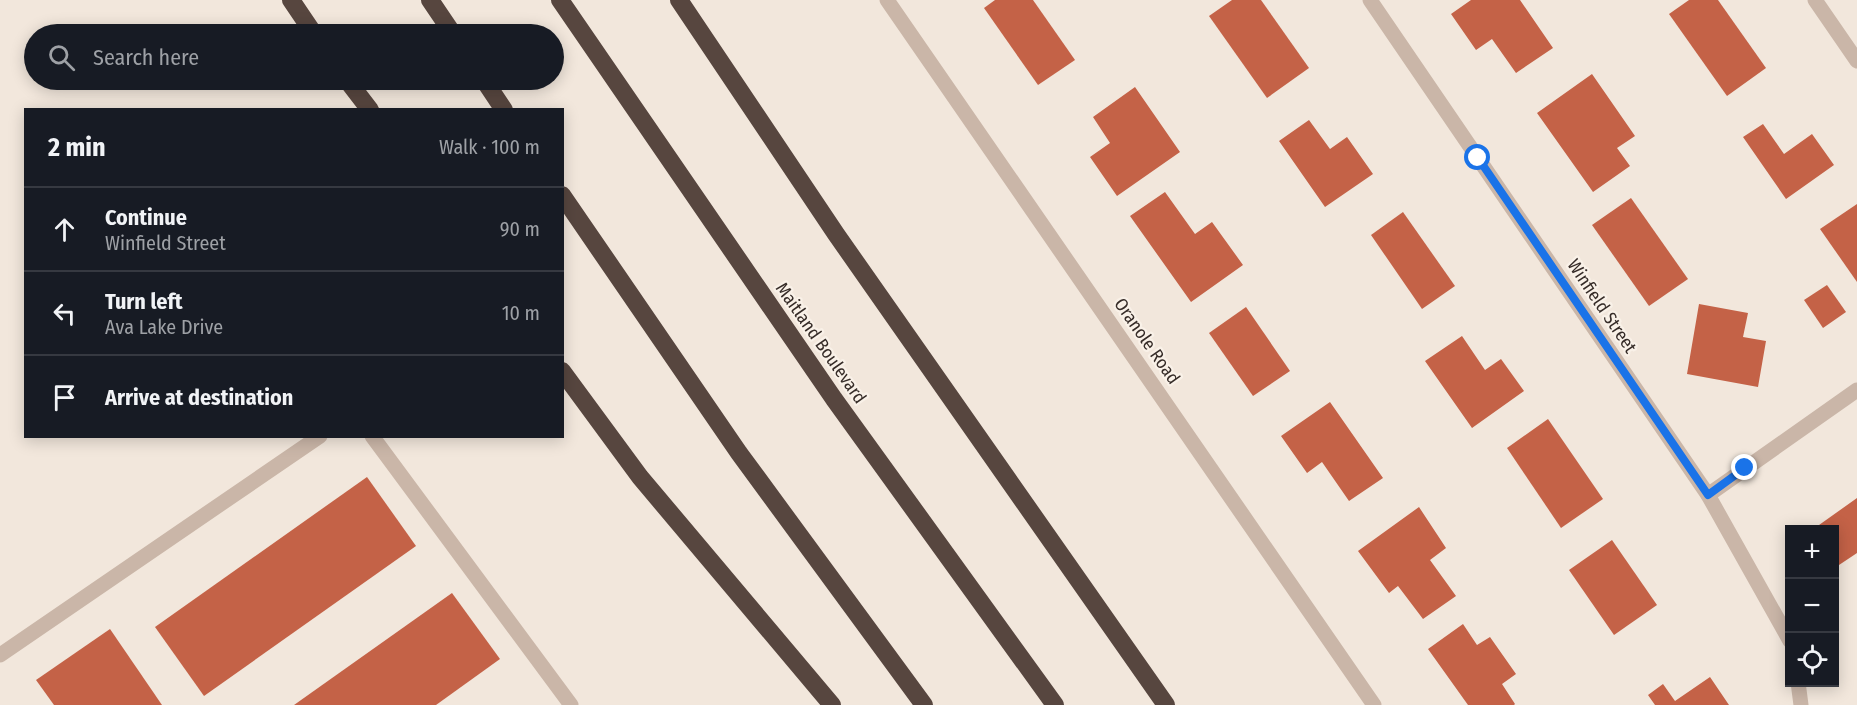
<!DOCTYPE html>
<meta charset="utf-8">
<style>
body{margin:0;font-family:"Fira Sans Condensed",sans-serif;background:#242831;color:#f1f3f6}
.controls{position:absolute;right:18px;bottom:18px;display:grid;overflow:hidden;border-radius:0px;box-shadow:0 3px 15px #0003}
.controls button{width:54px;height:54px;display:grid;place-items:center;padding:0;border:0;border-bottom:2px solid #363941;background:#171b24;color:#f1f3f6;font:30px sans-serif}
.stop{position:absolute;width:18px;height:18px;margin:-14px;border:4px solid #1a73e8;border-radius:50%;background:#fff}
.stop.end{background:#1a73e8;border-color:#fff;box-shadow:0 2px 6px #0008}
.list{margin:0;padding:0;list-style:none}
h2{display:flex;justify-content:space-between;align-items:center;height:78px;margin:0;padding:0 24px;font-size:26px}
h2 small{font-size:20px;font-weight:400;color:#9ea1a6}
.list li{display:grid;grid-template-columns:39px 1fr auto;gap:18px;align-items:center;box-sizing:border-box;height:84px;padding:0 24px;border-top:2px solid #363941}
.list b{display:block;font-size:22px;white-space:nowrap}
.list p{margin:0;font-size:20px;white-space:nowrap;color:#9ea1a6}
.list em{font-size:20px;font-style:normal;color:#9ea1a6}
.icon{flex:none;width:33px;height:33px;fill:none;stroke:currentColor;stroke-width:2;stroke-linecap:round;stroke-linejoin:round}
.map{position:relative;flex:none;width:1857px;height:705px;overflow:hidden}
.search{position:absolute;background:#171b24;box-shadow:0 3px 15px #0003;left:24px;top:24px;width:540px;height:66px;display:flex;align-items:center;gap:15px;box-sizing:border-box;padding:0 21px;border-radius:33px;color:#9ea1a6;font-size:22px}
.panel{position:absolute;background:#171b24;box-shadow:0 3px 15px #0003;left:24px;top:108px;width:540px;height:330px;border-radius:0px}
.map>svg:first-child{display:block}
.building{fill:#c46247}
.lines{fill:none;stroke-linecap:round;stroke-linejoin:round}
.service{stroke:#cab6a8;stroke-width:15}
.minor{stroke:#cab6a8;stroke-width:15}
.motorway{stroke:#57463f;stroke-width:18}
.route{stroke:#1a73e8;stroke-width:8}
.labels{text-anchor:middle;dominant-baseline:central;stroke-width:4.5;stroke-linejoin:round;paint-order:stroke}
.street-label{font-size:18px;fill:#362c28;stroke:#f9f1e8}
</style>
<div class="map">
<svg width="1857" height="705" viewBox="0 0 1857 705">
<rect width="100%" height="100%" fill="#f2e7dc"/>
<g class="building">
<path d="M995 0H1033L1075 60 1038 85 984 8Z"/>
<path d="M1232 0H1261L1309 68 1267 98 1209 16Z"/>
<path d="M1471 0H1520L1553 48 1516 73 1492 39 1476 50 1451 14Z"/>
<path d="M1689 0H1718L1766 68 1727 96 1669 14Z"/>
<path d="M1592 74 1635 136 1617 148 1630 166 1593 192 1537 113Z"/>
<path d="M1135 87 1180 152 1117 196 1090 157 1110 143 1093 117Z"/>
<path d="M1309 120 1330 149 1347 137 1373 174 1325 207 1279 141Z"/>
<path d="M1763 124 1784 154 1812 134 1834 165 1786 199 1743 137Z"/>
<path d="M1165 192 1195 234 1212 222 1243 265 1191 302 1130 216Z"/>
<path d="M1631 198 1688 279 1649 306 1592 225Z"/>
<path d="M1857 204V282L1820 229Z"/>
<path d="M1403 212 1455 286 1422 309 1371 235Z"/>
<path d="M1827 285 1846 312 1823 328 1804 300Z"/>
<path d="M1699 304 1748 313 1743 337 1766 341 1758 387 1687 374Z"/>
<path d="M1246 307 1290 371 1253 396 1209 333Z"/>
<path d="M1462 336 1485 370 1501 359 1524 391 1472 428 1425 361Z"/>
<path d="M1330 402 1383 478 1349 501 1322 462 1307 473 1281 436Z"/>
<path d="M1548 419 1603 499 1561 528 1507 448Z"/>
<path d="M367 477 416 546 204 696 155 627Z"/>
<path d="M1857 498V553L1836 567 1834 530H1812Z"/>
<path d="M1419 507 1446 548 1430 560 1456 596 1423 619 1398 586 1389 593 1358 551Z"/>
<path d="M1612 540 1657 605 1614 635 1569 570Z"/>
<path d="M452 593 500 659 436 705H294Z"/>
<path d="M1463 624 1477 645 1490 637 1516 674 1502 684 1515 704 1514 705H1468L1428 649Z"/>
<path d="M110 629 162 705H54L36 680Z"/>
<path d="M1710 677 1729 705H1655L1648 695 1663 684 1675 701Z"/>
</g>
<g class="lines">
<g class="service">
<path d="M372 436 571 705"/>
<path d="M0 655 320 436"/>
</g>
<g class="minor">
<path d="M887 0 1374 705"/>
<path d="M1370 0 1708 495 1790 641"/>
<path d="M1815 0 1857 61"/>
<path d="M1708 495 1857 390"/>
<path d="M1798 682 1801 705"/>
</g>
<g class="motorway">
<path d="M291 0 314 34"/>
<path d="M430 0 453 34"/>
<path d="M560 0 834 399 1055 705"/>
<path d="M679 0 836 234 1166 705"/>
<path d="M347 80 370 110"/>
<path d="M484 80 504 110"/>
<path d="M562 195 739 453 924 705"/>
<path d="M562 371 640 477 832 705"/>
</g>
</g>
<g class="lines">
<path class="route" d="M1478 158 1708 495 1745 468"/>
</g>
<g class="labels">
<g class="street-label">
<text transform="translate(1602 306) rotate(56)">Winfield Street</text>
<text transform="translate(1147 341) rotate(55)">Oranole Road</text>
<text transform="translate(821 343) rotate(55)">Maitland Boulevard</text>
</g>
</g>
</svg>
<div class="controls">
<button>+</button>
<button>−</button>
<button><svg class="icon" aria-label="locate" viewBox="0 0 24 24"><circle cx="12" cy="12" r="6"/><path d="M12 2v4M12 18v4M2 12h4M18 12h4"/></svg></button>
</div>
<div class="stop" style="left:1478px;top:158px"></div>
<div class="stop end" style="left:1745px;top:468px"></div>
<div class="search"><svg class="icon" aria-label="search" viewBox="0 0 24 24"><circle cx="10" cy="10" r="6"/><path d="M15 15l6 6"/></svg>Search here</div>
<section class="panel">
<h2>2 min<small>Walk · 100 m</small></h2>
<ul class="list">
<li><svg class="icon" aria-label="ahead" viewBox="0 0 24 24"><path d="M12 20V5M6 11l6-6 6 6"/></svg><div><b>Continue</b><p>Winfield Street</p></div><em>90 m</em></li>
<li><svg class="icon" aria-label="left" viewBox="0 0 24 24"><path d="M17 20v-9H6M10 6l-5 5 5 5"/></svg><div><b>Turn left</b><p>Ava Lake Drive</p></div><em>10 m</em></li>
<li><svg class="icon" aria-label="arrive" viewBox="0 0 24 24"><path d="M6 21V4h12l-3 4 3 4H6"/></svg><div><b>Arrive at destination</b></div></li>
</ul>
</section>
</div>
